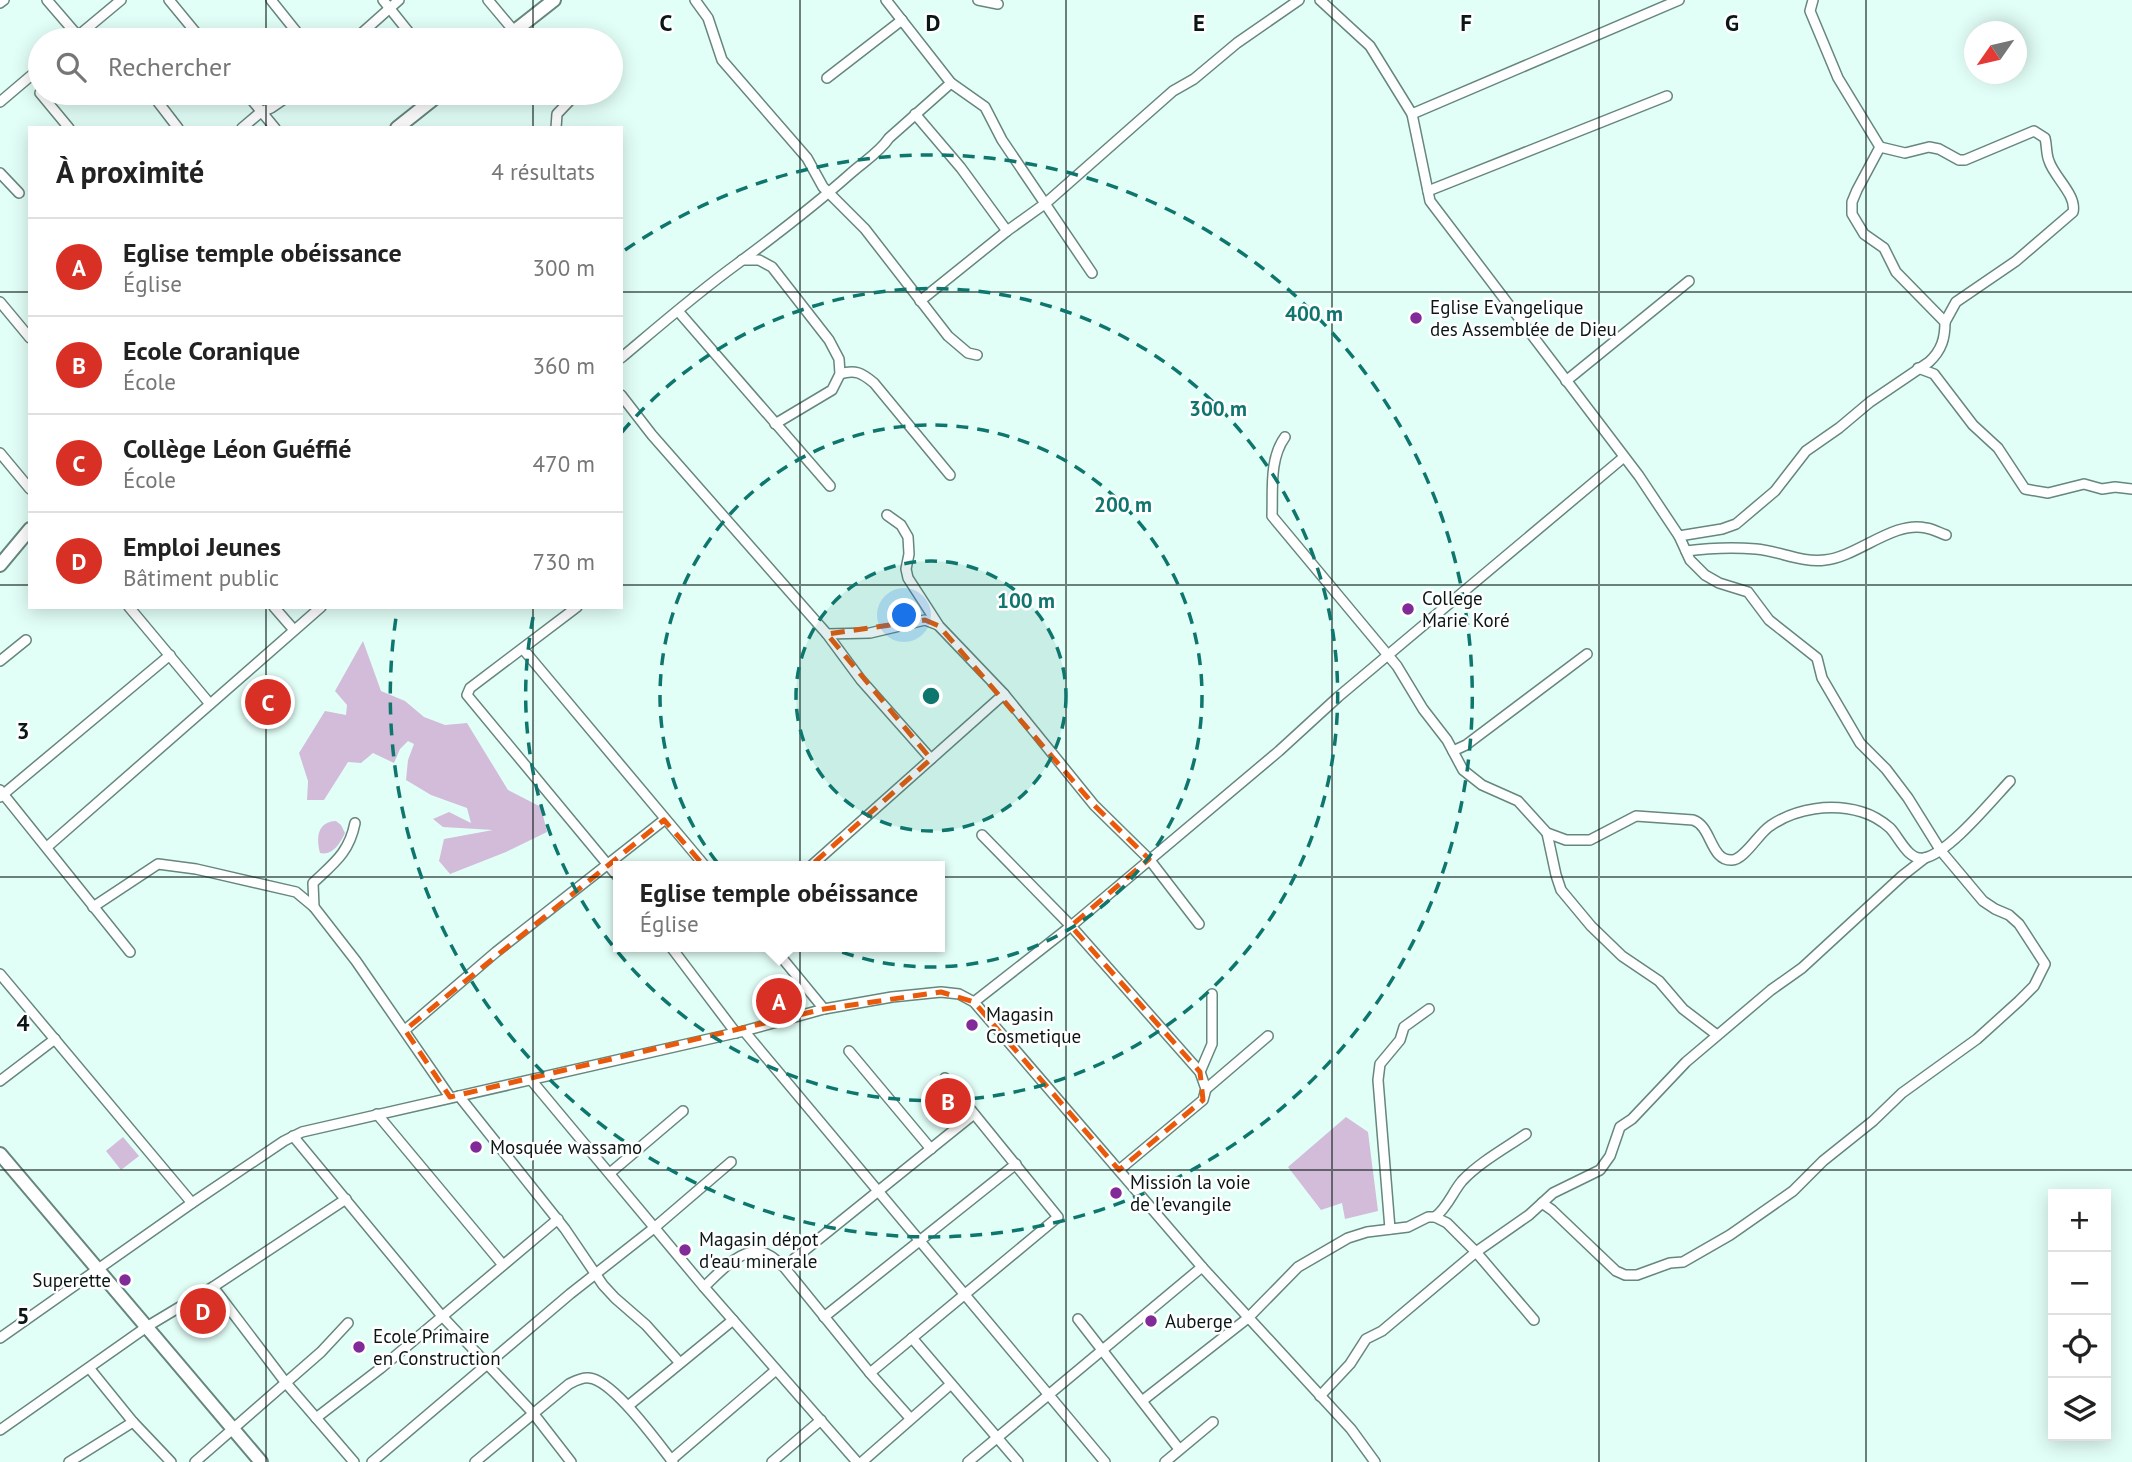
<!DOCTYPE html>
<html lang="fr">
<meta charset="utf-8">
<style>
body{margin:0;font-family:"PT Sans",sans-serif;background:#f6f6f6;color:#222}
.controls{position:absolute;right:21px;bottom:21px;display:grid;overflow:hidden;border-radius:0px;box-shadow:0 4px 18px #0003}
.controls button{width:63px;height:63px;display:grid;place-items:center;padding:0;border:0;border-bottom:2px solid #e0e0e0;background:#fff;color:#222;font:35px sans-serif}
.compass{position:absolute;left:1964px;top:21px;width:63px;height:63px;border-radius:50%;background:#fff;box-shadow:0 4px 18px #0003;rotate:236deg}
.you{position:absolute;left:905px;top:616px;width:24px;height:24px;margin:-18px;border:5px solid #fff;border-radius:50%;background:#1a73e8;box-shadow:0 0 0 10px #1a73e833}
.badge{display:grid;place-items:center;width:46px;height:46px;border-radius:50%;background:#d93025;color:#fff;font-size:23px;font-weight:700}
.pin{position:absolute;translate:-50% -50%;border:4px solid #fff;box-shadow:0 2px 7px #0006}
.popup{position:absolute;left:613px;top:861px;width:332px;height:91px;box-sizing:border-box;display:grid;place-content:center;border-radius:0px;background:#fff;filter:drop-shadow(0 2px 5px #0005);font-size:23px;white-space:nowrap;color:#767676}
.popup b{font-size:26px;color:#222}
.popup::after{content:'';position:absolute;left:50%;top:100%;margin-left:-14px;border:14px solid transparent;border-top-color:#fff}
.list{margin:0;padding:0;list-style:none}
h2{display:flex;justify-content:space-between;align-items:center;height:91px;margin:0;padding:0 28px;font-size:30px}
h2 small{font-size:23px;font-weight:400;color:#767676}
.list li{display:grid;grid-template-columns:46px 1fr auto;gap:21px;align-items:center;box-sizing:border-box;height:98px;padding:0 28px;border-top:2px solid #e0e0e0}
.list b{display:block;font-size:26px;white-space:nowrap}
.list p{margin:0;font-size:23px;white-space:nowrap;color:#767676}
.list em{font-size:23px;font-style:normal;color:#767676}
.icon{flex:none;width:38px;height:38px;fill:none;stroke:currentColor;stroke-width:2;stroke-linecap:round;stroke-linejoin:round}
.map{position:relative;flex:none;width:2132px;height:1462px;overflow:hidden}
.search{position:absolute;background:#fff;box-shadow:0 4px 18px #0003;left:28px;top:28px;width:595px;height:77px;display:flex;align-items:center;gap:18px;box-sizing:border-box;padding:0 24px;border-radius:38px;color:#767676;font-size:26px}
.panel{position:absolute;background:#fff;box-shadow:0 4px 18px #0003;left:28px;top:126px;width:595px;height:483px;border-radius:0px}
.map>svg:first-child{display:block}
.green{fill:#d2bcd9}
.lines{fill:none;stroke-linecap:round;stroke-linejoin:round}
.street-casing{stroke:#66867e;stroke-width:12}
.secondary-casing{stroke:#66867e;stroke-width:16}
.street{stroke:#fff;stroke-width:9}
.secondary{stroke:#fff;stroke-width:12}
.marked{fill:none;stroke:#e8590c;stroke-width:5;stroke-dasharray:14 9;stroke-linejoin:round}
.grid{fill:none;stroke:#0a1714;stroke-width:2;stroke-opacity:0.55}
.ring{fill:none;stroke:#0f766e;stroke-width:3.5;stroke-dasharray:12 9}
.poi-dot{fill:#812b99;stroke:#fff;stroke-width:2.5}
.labels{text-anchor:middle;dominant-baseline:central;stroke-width:5;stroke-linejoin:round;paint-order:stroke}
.poi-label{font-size:19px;fill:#0a1714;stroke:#fff;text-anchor:start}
.grid-label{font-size:23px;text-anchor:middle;font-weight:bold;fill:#0a1714;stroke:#fff;stroke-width:5;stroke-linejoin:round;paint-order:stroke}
.centre{fill:#0f766e;stroke:#fff;stroke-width:3.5}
.ring-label{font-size:21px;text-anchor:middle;font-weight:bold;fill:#0f766e;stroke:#fff;stroke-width:5;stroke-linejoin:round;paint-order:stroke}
</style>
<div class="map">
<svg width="2132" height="1462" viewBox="0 0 2132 1462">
<rect width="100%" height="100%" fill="#e2fff7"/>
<g class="green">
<path d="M363 641 381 691 405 701 424 717 445 725 467 723 508 790 541 807 547 832 506 852 450 874 439 861 444 839 493 830 443 827 433 819 449 812 471 823 467 808 431 795 406 780 408 760 414 744 408 741 400 749 394 763 373 753 361 763 348 762 324 800H307L308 781 299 753 325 711 346 715 347 705 335 691Z"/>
<path d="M336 821 341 825 345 833C340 844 332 856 320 853 316 838 317 822 336 821Z"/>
<path d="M1346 1117 1368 1132 1378 1211 1345 1219 1342 1203 1321 1210 1288 1167Z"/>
<path d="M123 1137 139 1156 121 1170 106 1151Z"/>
</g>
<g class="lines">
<g class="street-casing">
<g id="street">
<path d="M47 0 78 36"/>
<path d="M169 0 202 40"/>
<path d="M271 0 303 40"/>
<path d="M383 0 415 40"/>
<path d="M488 0 514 31"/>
<path d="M695 0 708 18 722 60 807 158 823 187 865 229 948 336 968 353 977 355"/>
<path d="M886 0 951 83 985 107 1002 140 1092 273"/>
<path d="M978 0 998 4"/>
<path d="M1320 0 1370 46 1412 114 1430 201 1639 476 1679 536 1722 529 1736 524 1775 491 1806 451 1839 428 1870 402 1929 362C1942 350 1945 338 1945 322L1896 272 1884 248 1864 234 1852 214V202L1857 190 1880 147 1838 78 1810 11 1813 0"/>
<path d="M0 3 4 0"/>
<path d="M73 40 121 0"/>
<path d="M354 40 399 0"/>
<path d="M827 78 902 20"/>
<path d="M40 93 69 128"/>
<path d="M246 93 275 128"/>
<path d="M0 102 40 68"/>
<path d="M158 102 178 128"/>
<path d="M915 114 961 168 1007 231"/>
<path d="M1412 114 1679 0"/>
<path d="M242 128 261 112 271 108 293 93"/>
<path d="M556 128 557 114 577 93"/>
<path d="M1880 147 1905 153 1929 147 1939 149 1959 160H1965L2034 131 2045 138C2047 146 2046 154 2049 161 2054 177 2077 195 2073 212L2016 261 1956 302 1945 322"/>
<path d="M0 173 19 193"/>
<path d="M1428 191 1667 96"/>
<path d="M742 260H759L772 267 829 340 839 359 840 374 832 390 775 424"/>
<path d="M920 301 1007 231 1046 203 1173 91 1194 79 1237 43 1299 0"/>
<path d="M0 302 30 338"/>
<path d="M678 311 830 486"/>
<path d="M621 358C659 326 697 293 737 264 776 235 814 206 850 174 863 162 879 153 889 138L951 83"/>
<path d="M1918 368 1934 374 1973 425 1998 448 2025 489 2048 493 2084 484 2102 489 2115 487 2132 489"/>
<path d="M840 374C855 369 862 373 874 383L950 475"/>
<path d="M1566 381 1689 281"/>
<path d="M621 395 652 435 827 634 861 680 931 759"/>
<path d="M1285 437C1269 459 1273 490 1272 516L1397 666 1423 709 1447 740 1463 770 1482 785 1518 801 1547 833 1566 840H1590L1636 816 1693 820C1712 826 1710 861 1732 860 1744 860 1759 833 1770 826 1796 808 1832 803 1862 812 1872 815 1882 821 1890 828 1899 837 1908 861 1924 858 1948 854 1992 800 2010 781"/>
<path d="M0 453 30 489"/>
<path d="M887 515 901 525 908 537 909 554 906 569 908 578 939 626 1004 694 1094 805 1149 859 1199 924"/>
<path d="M1686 551C1709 548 1733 547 1756 549 1779 551 1802 563 1825 560 1857 557 1894 520 1926 528 1933 529 1940 533 1946 535"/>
<path d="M129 607 210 704"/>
<path d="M274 607 294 630"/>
<path d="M577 607 470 688 467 695 618 877"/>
<path d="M827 634 870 633 925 620 938 625"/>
<path d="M523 649 705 866"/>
<path d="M0 661 26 640"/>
<path d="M1453 751 1466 745 1587 654"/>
<path d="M0 790 130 952"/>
<path d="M0 797 170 655"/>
<path d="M1547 833 1556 875 1561 890 1591 926 1622 956 1659 981 1683 1009 1717 1035"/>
<path d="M982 835 1071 926 1200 1072 1206 1089 1203 1100 1119 1170"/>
<path d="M47 847 321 607"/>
<path d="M811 866 1004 694"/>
<path d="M93 907 158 864 196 869 296 892 314 907 356 961 450 1097"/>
<path d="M314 907 313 883C334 863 349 853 355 823"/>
<path d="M671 947 736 1033"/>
<path d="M773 947 824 1009"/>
<path d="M0 974 192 1203"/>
<path d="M974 1002 1071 926 1279 751 1338 697 1624 457"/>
<path d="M405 1030 496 952 664 820"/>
<path d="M744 1031 1105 1462"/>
<path d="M849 1051 931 1149"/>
<path d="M1200 1072 1212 1044V994"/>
<path d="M0 1081 55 1039"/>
<path d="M532 1081 704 1287 857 1462"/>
<path d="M1206 1089 1268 1036"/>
<path d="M459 1096 565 1229 603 1285 615 1298 646 1325 680 1363"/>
<path d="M377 1114 503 1265"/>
<path d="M293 1136 441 1315 533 1413 571 1462"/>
<path d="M610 1173 683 1111"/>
<path d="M1542 1203 1552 1210 1616 1271 1625 1275H1637L1670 1263 1683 1262 1730 1235 1793 1191 1823 1161 1873 1121 1902 1093 1977 1039 2019 1001 2034 986 2045 964 2019 924 2009 915 1995 909 1983 901 1941 851 1908 798 1886 769 1860 743 1822 678 1817 658 1769 620 1748 592 1719 583 1705 575 1690 560 1679 536"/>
<path d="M1435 1217C1448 1207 1452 1193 1462 1181 1480 1162 1504 1149 1526 1134"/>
<path d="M1390 1229 1378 1080 1380 1064 1400 1040 1404 1027 1429 1009"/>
<path d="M784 1267 974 1114"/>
<path d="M213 1287 286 1383 354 1462"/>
<path d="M704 1287C718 1274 739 1249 760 1252 769 1253 777 1261 784 1267L870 1373 910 1418"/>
<path d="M824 1317 1016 1164"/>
<path d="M1078 1319 1179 1449"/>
<path d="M0 1338 192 1203 284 1141 302 1132 744 1031 824 1009 892 997 941 992 959 994 974 1002 1202 1267 1351 1429 1375 1462"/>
<path d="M912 1338 1018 1462"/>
<path d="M90 1369 133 1422 171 1462"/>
<path d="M870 1373 1058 1217 945 1078"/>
<path d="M1320 1396 1350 1364 1366 1339 1382 1331 1476 1252 1534 1320"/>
<path d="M1142 1401 1248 1318 1298 1267 1348 1238 1367 1232 1408 1227 1428 1217H1435L1447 1223 1476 1252 1529 1215 1553 1193 1600 1170 1610 1156 1620 1127 1632 1119 1686 1062 1771 990 1802 968 1902 876 1925 858"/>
<path d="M628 1406 733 1320"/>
<path d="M316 1418 381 1368 558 1219"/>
<path d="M0 1430 148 1326 213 1287 346 1199"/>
<path d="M671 1460 776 1370"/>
<path d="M69 1462 133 1422"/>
<path d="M195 1462 321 1352 348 1323"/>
<path d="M372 1462 570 1294 654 1228 731 1162"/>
<path d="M475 1462 569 1384C575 1381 582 1377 589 1378 613 1380 657 1442 673 1462"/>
<path d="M772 1462 821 1420"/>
<path d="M862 1462 951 1384"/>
<path d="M968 1462 1202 1267"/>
<path d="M1165 1462 1213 1422"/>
</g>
</g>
<g class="secondary-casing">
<g id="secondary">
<path d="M503 40 554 0"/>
<path d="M397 128 441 93"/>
<path d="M0 565 30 529"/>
<path d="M0 1154 261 1462"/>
</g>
</g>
<use href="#street" class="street"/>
<use href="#secondary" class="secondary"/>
</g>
<path class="marked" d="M925 620 939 626 1094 805 1149 859 1071 926 1200 1072 1203 1100 1119 1170 974 1002 941 992 824 1009 450 1097 405 1030 664 820 739 906 808 868 931 759 827 634Z"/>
<path class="grid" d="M266 0V40M533 0V40M800 0V1462M1066 0V1462M1332 0V1462M1599 0V1462M1866 0V1462M266 93V128M533 93V128M0 292H30M621 292H2132M0 585H30M621 585H2132M266 607V1462M533 607V1462M0 877H2132M0 1170H2132"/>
<circle cx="931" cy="696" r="135" fill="#0f766e" fill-opacity=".12"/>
<g class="ring">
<circle cx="931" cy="696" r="135"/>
<circle cx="931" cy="696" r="271"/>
<path d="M622 432A406 406 0 1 1 535 608"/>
<path d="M625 250A541 541 0 1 1 397 611"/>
</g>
<g class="poi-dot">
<circle cx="1416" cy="318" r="7"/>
<circle cx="1408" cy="609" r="7"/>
<circle cx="972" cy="1025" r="7"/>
<circle cx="476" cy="1147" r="7"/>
<circle cx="1116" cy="1193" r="7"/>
<circle cx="685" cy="1250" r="7"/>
<circle cx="125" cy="1280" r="7"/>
<circle cx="1151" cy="1321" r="7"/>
<circle cx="359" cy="1347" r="7"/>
</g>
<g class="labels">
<g class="poi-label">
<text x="1430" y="307">Eglise Evangelique<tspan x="1430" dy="22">des Assemblée de Dieu</tspan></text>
<text x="1422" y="598">College<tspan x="1422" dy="22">Marie Koré</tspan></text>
<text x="986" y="1014">Magasin<tspan x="986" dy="22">Cosmetique</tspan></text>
<text x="490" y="1147">Mosquée wassamo</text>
<text x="1130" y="1182">Mission la voie<tspan x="1130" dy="22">de l'evangile</tspan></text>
<text x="699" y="1239">Magasin dépot<tspan x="699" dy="22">d'eau minerale</tspan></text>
<text x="111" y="1280" text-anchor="end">Superette</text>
<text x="1165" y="1321">Auberge</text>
<text x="373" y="1336">Ecole Primaire<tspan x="373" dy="22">en Construction</tspan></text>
</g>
</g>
<g class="grid-label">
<text x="666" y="31">C</text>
<text x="933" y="31">D</text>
<text x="1199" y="31">E</text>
<text x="1466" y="31">F</text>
<text x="1732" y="31">G</text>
<text x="23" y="739">3</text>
<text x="23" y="1031">4</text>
<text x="23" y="1324">5</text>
</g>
<circle cx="931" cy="696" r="10" class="centre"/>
<g class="ring-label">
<text x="1314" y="321">400 m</text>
<text x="1218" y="416">300 m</text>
<text x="1123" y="512">200 m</text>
<text x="1026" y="608">100 m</text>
</g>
</svg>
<div class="controls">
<button>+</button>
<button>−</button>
<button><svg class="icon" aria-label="locate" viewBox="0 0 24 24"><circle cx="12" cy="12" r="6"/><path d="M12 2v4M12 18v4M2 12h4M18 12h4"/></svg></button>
<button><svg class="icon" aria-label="layers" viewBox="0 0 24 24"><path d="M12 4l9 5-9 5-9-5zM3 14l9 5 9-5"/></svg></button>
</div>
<svg class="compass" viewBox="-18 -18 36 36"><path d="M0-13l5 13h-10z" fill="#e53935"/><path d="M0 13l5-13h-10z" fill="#767676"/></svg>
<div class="you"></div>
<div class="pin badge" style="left:779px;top:1001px">A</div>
<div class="popup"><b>Eglise temple obéissance</b>Église</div>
<div class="pin badge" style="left:948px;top:1101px">B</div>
<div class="pin badge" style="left:268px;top:702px">C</div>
<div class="pin badge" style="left:203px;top:1311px">D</div>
<div class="search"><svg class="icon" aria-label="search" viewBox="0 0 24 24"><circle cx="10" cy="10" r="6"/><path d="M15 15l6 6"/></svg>Rechercher</div>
<section class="panel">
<h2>À proximité<small>4 résultats</small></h2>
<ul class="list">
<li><span class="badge">A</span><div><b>Eglise temple obéissance</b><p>Église</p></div><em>300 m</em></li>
<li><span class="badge">B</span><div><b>Ecole Coranique</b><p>École</p></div><em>360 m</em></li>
<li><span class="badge">C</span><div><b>Collège Léon Guéffié</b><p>École</p></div><em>470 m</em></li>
<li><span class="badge">D</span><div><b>Emploi Jeunes</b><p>Bâtiment public</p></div><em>730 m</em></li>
</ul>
</section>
</div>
